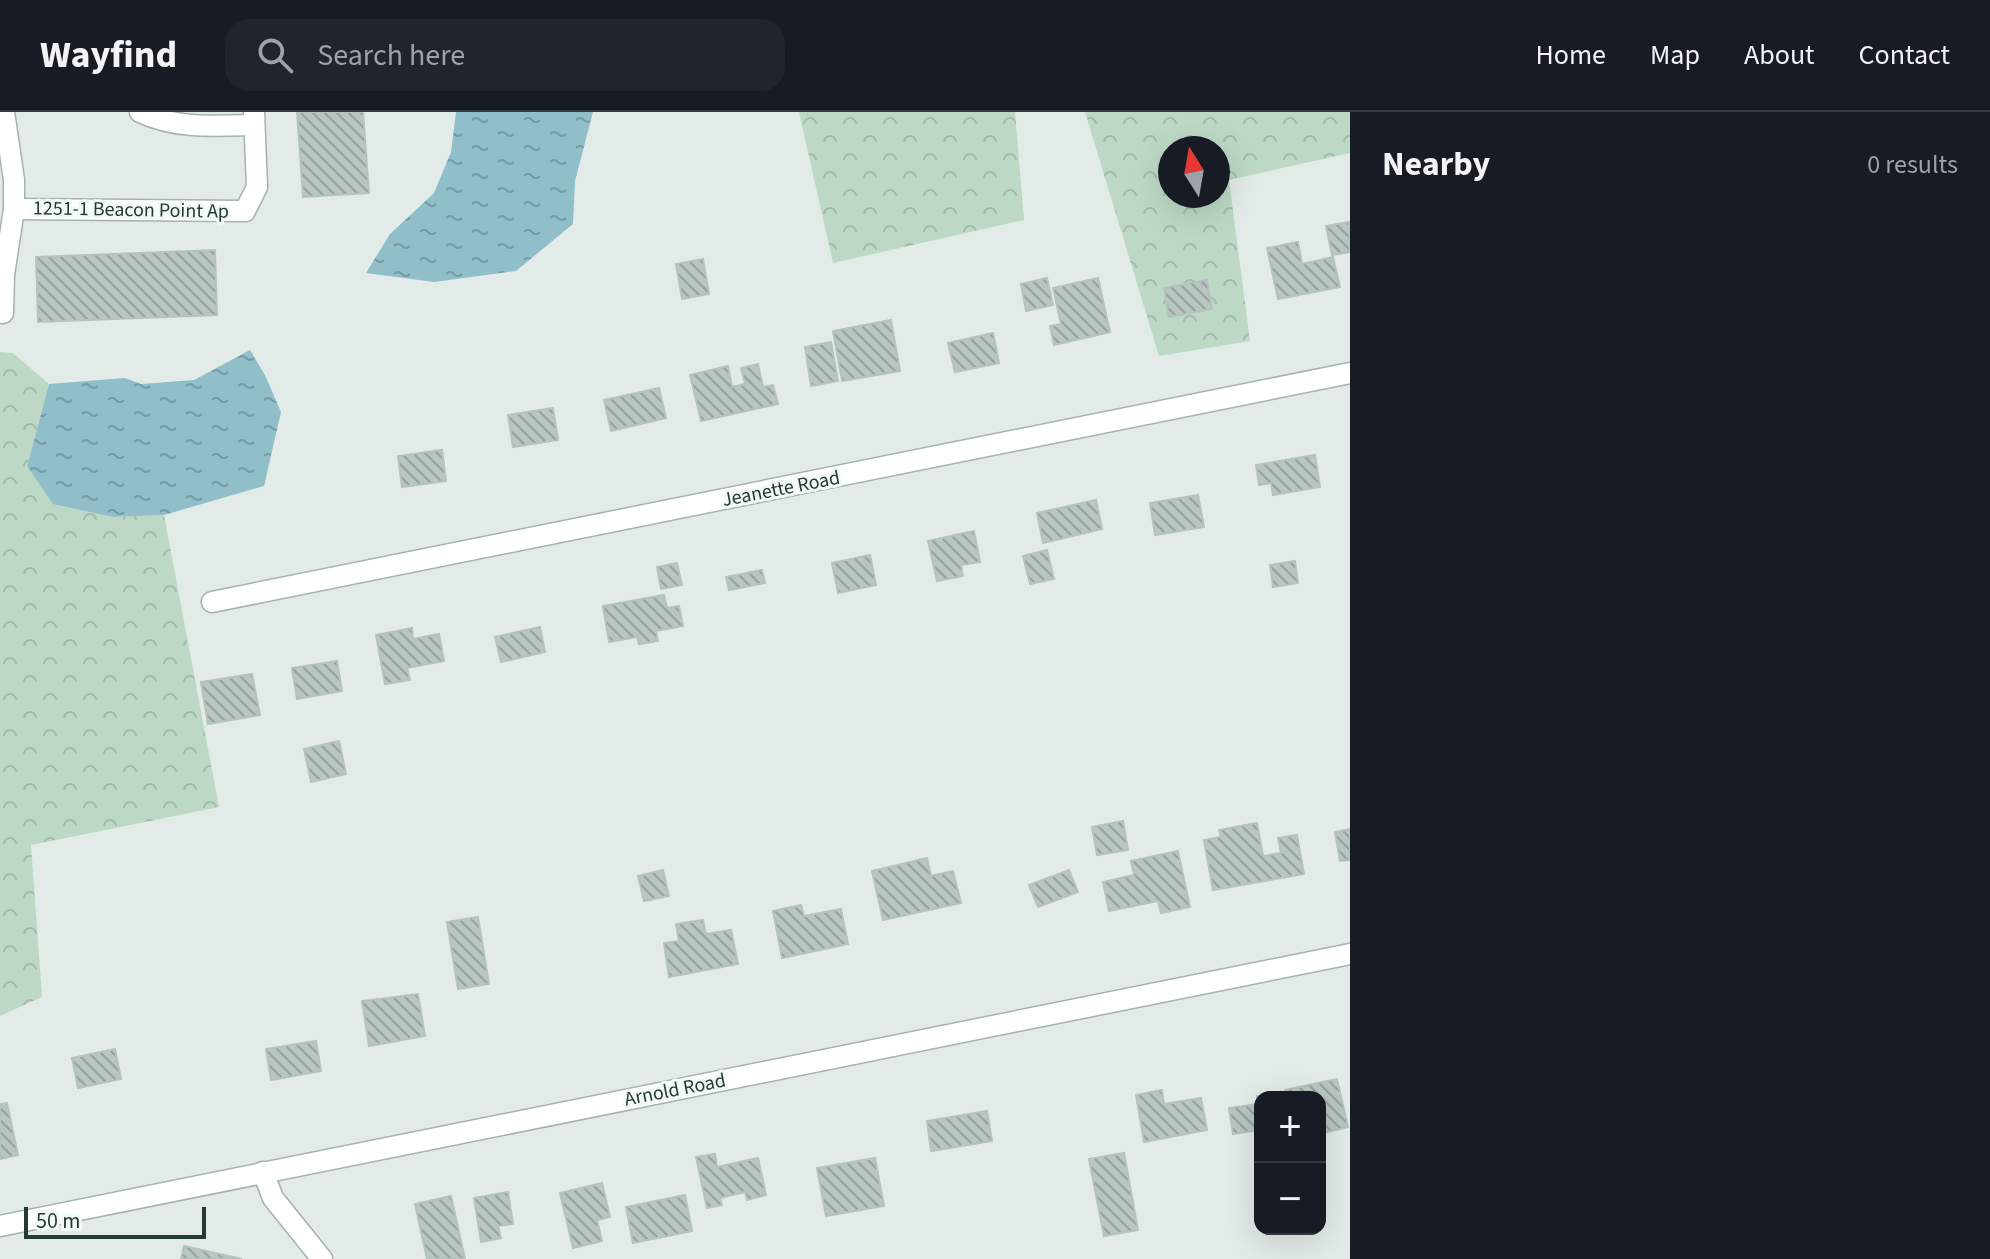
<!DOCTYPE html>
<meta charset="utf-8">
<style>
body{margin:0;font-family:"Source Sans 3",sans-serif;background:#20242c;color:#f1f3f6}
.controls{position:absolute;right:24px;bottom:24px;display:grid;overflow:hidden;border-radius:16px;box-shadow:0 8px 32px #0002}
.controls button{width:72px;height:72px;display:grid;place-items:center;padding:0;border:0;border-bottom:2px solid #363941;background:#171b24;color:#f1f3f6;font:40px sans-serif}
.compass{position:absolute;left:1158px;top:24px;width:72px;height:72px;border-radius:50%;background:#171b24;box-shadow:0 8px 32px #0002;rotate:349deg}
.scale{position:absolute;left:24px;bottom:20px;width:182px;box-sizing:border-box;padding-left:8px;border:4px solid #243a35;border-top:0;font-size:22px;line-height:28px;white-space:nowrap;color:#243a35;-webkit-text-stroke:6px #f2f8f5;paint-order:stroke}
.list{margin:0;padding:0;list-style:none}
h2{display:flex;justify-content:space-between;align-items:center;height:104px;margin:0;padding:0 32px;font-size:34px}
h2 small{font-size:26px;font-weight:400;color:#9ea1a6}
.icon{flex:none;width:44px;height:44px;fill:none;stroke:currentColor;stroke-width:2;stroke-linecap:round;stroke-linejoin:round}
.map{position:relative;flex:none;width:1350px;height:1147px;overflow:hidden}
header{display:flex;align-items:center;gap:48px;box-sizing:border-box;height:112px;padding:0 40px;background:#171b24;border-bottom:2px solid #363941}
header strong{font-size:38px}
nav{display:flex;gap:44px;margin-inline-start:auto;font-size:28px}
.search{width:560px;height:72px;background:#20242c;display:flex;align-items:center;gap:20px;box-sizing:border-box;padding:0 28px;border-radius:24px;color:#9ea1a6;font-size:30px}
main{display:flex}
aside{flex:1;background:#171b24}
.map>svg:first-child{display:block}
.forest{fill:url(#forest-crowns);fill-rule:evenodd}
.water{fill:url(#water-ripples)}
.building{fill:url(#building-back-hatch);stroke:#b5c3be;stroke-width:2}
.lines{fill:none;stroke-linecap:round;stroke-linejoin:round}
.minor-casing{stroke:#a5b2ae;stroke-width:23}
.minor{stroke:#fff;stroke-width:20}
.labels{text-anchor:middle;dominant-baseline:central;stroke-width:6;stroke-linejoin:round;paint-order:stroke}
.street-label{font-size:20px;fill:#243a35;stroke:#f2f8f5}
</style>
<header>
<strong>Wayfind</strong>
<div class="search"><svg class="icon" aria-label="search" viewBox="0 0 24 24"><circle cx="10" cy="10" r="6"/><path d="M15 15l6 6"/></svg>Search here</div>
<nav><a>Home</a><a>Map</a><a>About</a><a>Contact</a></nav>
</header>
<main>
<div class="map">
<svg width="1350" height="1147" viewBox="0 0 1350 1147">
<defs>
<pattern id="forest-crowns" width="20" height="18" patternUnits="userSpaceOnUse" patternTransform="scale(2)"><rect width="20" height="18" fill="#bdd9c6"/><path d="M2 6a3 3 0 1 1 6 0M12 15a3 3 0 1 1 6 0" fill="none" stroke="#a2bbab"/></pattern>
<pattern id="water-ripples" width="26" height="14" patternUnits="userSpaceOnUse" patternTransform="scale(2)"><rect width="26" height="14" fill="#90bfca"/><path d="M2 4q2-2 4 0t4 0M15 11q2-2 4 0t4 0" fill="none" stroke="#759ca5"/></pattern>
<pattern id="building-back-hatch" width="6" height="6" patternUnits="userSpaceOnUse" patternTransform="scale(2)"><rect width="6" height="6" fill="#b8c5c0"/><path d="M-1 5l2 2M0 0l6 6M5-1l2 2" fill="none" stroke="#95a19d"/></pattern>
</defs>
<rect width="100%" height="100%" fill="#e2ebe7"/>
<g class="forest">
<path d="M799 0H1015L1024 108 833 151Z"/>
<path d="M1085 0H1350V41L1229 68 1250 229 1159 244ZM1170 36H1218V84H1170Z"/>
<path d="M0 240 13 241 49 272 27 354 113 405 164 403 219 695 31 733 42 885 0 904Z"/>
</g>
<g class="water">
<path d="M456 0H593L575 69 573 112 516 159 434 170 366 161 390 122 434 81 451 40Z"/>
<path d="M250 238 265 263 281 300 264 374 164 403 113 405 53 392 27 354 49 272 125 266 141 272 194 268Z"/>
</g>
<g class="building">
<path d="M297 0H363L369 81 303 85Z"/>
<path d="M1349 110 1350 140 1332 143 1326 114Z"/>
<path d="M1298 130 1302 152 1333 145 1340 175 1278 187 1267 136Z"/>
<path d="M215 138 217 203 38 210 36 145Z"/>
<path d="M703 147 709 182 682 187 676 152Z"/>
<path d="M1047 166 1053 193 1026 199 1021 172Z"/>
<path d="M1098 166 1110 220 1054 233 1050 214 1061 212 1053 176Z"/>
<path d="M1207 168 1212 197 1169 205 1164 176Z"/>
<path d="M891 208 900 259 842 269 833 219Z"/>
<path d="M993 221 999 251 955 260 948 231Z"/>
<path d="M831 230 838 269 811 274 805 235Z"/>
<path d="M758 252 763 275 773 273 778 292 701 309 690 263 728 254 732 275 745 272 741 256Z"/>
<path d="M659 276 666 306 611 319 604 288Z"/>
<path d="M553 296 558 328 513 335 508 303Z"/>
<path d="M442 338 446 369 402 375 398 344Z"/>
<path d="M1315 343 1320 375 1273 383 1271 371 1259 373 1256 353Z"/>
<path d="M1198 383 1204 415 1155 423 1150 391Z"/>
<path d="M1096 388 1102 417 1043 431 1037 401Z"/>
<path d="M974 419 980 450 961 453 963 464 937 469 928 429Z"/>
<path d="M1047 438 1054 467 1030 472 1023 444Z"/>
<path d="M870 443 876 473 838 481 832 451Z"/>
<path d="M1295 449 1298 471 1273 475 1270 453Z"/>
<path d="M677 451 682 473 661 477 657 455Z"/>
<path d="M762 458 765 471 729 478 726 465Z"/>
<path d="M664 483 667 496 679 494 683 514 656 519 658 529 639 532 637 525 609 530 603 494Z"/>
<path d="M540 515 545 540 501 550 495 525Z"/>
<path d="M412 516 413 527 439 522 444 549 407 556 410 568 385 572 376 523Z"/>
<path d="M337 549 342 579 297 587 292 556Z"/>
<path d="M252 562 260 603 208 612 201 570Z"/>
<path d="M339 629 346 662 311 670 304 637Z"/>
<path d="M1123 709 1128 738 1097 743 1092 715Z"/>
<path d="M1257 711 1263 744 1281 741 1278 726 1297 723 1304 762 1213 778 1204 728 1221 725 1219 718Z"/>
<path d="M1350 717V748L1340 749 1335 720Z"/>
<path d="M1178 739 1190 795 1161 801 1158 789 1109 799 1103 770 1134 763 1131 749Z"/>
<path d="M927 746 931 764 953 759 961 791 883 808 872 759Z"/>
<path d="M663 758 669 784 644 789 638 764Z"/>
<path d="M1069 758 1078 780 1038 795 1029 773Z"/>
<path d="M801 793 804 804 841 797 848 832 782 846 773 799Z"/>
<path d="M478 805 489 872 458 877 447 810Z"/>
<path d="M703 808 706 822 731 818 738 852 669 865 664 831 679 829 676 812Z"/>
<path d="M418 882 425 924 369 934 362 889Z"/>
<path d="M316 929 321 959 271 968 266 937Z"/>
<path d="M115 937 121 967 78 976 72 946Z"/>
<path d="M1337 967 1348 1015 1320 1022V985H1287L1285 978Z"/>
<path d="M1162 978 1164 992 1201 986 1207 1018 1144 1030 1136 983Z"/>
<path d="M1279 981V985H1260V1018L1233 1022 1229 996 1258 992 1257 984Z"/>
<path d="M7 991 18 1043 0 1047V992Z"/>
<path d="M987 999 992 1029 931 1039 927 1009Z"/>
<path d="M1124 1041 1138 1118 1104 1124 1089 1047Z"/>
<path d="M715 1042 717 1055 758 1046 766 1083 747 1088 745 1080 720 1086 722 1093 707 1096 696 1045Z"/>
<path d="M875 1046 884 1094 826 1104 817 1056Z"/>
<path d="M602 1071 610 1105 597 1108 602 1129 573 1136 560 1081Z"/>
<path d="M508 1080 513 1112 498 1114 501 1126 481 1130 474 1086Z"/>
<path d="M685 1083 692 1119 633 1131 626 1095Z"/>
<path d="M451 1084 465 1147H427L415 1092Z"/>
<path d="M184 1134 242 1147H181Z"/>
</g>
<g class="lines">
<g class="minor-casing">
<g id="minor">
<path d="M140 0C176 17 215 14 253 13"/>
<path d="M14 97 245 99 257 75 254 0"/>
<path d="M3 201 4 163 14 97V68L4 0"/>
<path d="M212 490 1350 261"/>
<path d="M263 1060 273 1086 322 1147"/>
<path d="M0 1114C450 1022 901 936 1350 842"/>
</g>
</g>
<use href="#minor" class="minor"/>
</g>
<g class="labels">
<g class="street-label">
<text transform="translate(131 98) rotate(1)">1251-1 Beacon Point Ap</text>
<text transform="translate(781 377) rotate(-11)">Jeanette Road</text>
<text transform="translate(675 978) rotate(-11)">Arnold Road</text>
</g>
</g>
</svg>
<div class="controls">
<button>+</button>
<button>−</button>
</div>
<svg class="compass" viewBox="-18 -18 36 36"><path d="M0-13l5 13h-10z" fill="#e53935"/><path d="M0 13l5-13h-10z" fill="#9ea1a6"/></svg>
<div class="scale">50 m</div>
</div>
<aside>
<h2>Nearby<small>0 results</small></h2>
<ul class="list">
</ul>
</aside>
</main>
